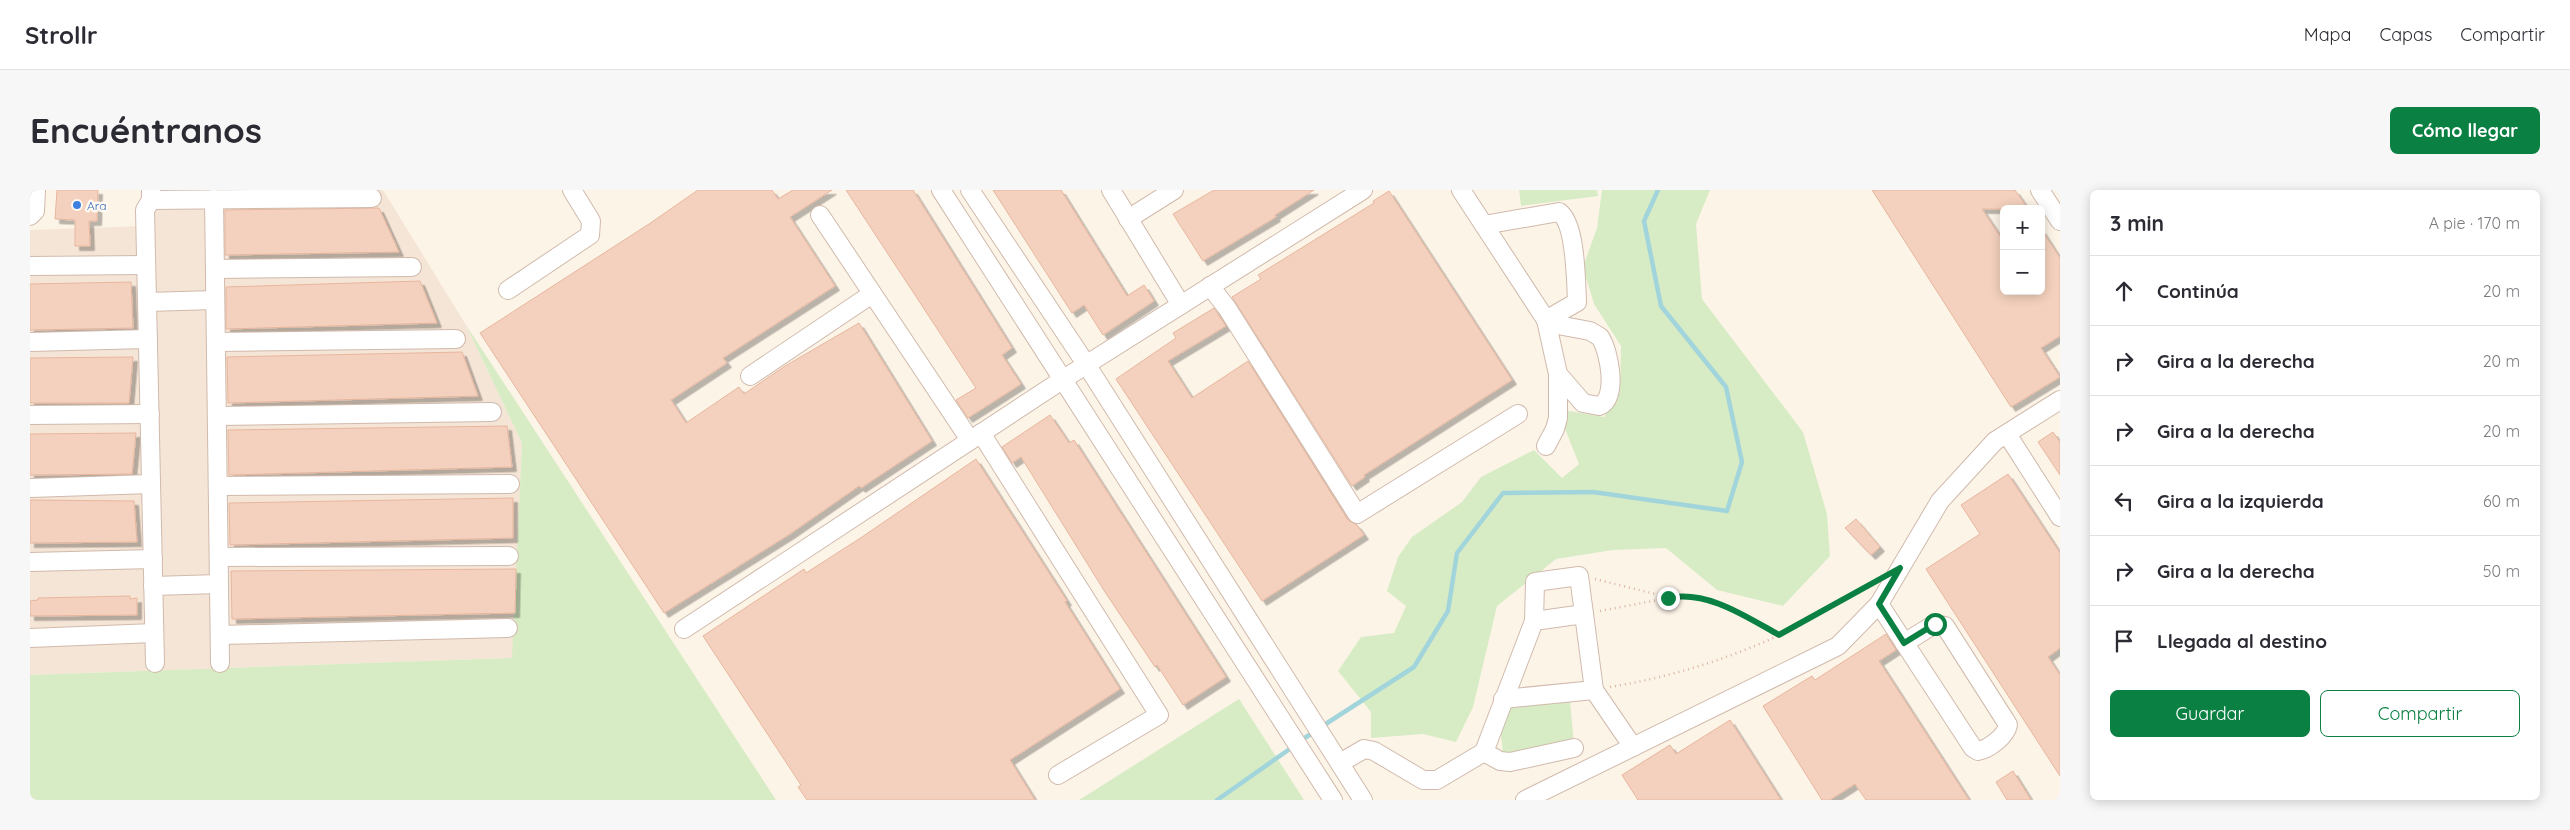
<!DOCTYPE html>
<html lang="es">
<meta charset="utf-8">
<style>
body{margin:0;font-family:Quicksand,sans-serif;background:#f7f7f7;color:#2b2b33}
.controls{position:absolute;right:15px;top:15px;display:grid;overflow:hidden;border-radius:8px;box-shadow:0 2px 12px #0003}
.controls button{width:45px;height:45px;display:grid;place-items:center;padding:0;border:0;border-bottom:1px solid #e1e1e2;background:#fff;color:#2b2b33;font:25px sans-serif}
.stop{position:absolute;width:15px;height:15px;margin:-11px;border:4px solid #0b8043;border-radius:50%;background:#fff}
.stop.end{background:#0b8043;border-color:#fff;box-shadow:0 1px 5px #0008}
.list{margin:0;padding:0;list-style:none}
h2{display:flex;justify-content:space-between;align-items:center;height:65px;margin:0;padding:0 20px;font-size:21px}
h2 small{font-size:16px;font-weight:400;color:#7c7c81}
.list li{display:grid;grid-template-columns:32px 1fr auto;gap:15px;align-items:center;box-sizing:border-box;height:70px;padding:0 20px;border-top:1px solid #e1e1e2}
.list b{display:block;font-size:19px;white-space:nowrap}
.list em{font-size:16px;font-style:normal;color:#7c7c81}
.actions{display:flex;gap:10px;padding:15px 20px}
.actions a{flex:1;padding:11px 0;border:1px solid #0b8043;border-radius:8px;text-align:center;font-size:18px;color:#0b8043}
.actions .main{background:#0b8043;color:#fff}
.icon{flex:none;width:28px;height:28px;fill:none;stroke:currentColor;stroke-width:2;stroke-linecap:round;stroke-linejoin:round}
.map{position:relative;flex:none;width:2030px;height:610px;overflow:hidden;border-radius:8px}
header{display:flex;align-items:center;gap:30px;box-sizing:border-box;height:70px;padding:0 25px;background:#fff;border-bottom:1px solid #e1e1e2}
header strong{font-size:24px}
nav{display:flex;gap:28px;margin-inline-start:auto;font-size:18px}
.intro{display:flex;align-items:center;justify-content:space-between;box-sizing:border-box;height:120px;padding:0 30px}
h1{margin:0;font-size:35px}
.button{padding:12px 22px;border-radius:8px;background:#0b8043;color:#fff;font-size:18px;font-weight:700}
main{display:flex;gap:30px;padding:0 30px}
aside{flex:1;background:#fff;border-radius:8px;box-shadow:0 2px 12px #0003}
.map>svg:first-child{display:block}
.residential{fill:#f5e5d6}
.green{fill:#d7ecc5}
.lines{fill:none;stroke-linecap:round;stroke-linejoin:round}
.stream{stroke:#a1d5db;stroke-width:4.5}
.building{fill:#f4d1be;stroke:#e7b69e;filter:url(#shadow)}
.minor-casing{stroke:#d0baac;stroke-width:20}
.path{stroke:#dab4a1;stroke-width:2.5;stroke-dasharray:1 4;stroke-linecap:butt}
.minor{stroke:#fff;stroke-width:18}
.route{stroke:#0b8043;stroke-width:6}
.shop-dot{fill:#3f7fe0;stroke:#fff8ef;stroke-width:2}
.labels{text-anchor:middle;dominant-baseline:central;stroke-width:5;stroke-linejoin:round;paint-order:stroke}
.shop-label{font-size:12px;fill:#366cbe;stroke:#fff8ef;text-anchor:start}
</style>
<header>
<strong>Strollr</strong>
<nav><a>Mapa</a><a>Capas</a><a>Compartir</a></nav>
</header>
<div class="intro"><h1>Encuéntranos</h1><a class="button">Cómo llegar</a></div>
<main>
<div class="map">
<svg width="2030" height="610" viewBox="0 0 2030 610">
<defs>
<filter id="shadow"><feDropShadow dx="4.5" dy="4.5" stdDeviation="0" flood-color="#0004"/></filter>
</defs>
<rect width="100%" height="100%" fill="#fdf4e8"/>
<path class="residential" d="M115 0H353L436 135 492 253 483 468 0 485V40L114 36Z"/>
<g class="green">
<path d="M1489 0H1567L1568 6 1491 16Z"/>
<path d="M1572 0H1680L1666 34 1672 109 1773 242 1797 324 1800 366 1753 416 1687 400 1636 358 1583 360 1526 369 1467 416 1443 517 1426 552 1393 544 1341 548V522L1308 481 1331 447 1364 443 1376 416 1357 401 1368 367 1382 347 1432 312 1451 287 1504 260 1532 288 1549 274 1527 219 1574 227 1590 202 1591 156 1564 114 1553 77 1567 38Z"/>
<path d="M436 135 746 610H0V485L482 468 492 253Z"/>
<path d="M1209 509 1274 610H1049Z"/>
<path d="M1540 510 1544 554 1473 563 1468 520Z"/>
</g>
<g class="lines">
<g class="stream">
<path d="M1291 537 1384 477 1418 421 1427 363 1473 303 1563 302 1697 321 1712 272 1696 197 1631 116 1614 31 1628 0"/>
<path d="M1270 551 1284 542"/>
<path d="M1187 610 1264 556"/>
</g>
</g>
<g class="building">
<path d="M27 0H68L67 31H59L60 56H45V30L25 29Z"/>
<path d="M668 0H742L748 9 763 0H802L760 27 805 96 693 168 697 173 641 210 656 233 709 197 714 204 755 176 829 133 902 251 831 298 829 296 760 344 634 423 450 143 619 34Z"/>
<path d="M816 0H883L982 158 972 165 991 194 938 228 926 210 946 198Z"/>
<path d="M963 0H1031L1097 106 1114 95 1124 111 1073 145 1054 115 1042 123Z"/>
<path d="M1184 0H1284L1245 25 1246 27 1173 71 1143 24Z"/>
<path d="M1842 0H1985L1998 19H1952L1974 52V101H2011V39L2030 68V146L2011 158 2030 187 1981 217Z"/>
<path d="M1359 1 1482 190 1334 285 1335 287 1322 296 1202 107 1231 89 1228 85 1344 13 1343 11Z"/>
<path d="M349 18 369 62 195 65V20Z"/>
<path d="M390 91 407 133 196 139V97Z"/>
<path d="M101 92 103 138 0 140V94Z"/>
<path d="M1184 118 1196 136 1138 171 1162 208 1218 171 1318 330 1327 335 1334 345 1232 411 1086 189 1146 148 1143 143Z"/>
<path d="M432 162 448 206 198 213 197 167Z"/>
<path d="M103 167 99 213H0V168Z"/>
<path d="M1020 225 1039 253 1044 250 1196 487 1153 515 1127 475 1125 477 1075 402 991 267 982 273 972 257Z"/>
<path d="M477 236 482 277 199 285 198 240Z"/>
<path d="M2023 242 2030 252V285L2008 252Z"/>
<path d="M106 243 102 284 0 285V244Z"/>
<path d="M946 269 1037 411 1035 412 1090 499 980 570 1005 610H777L768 597 771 595 673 446 774 379 776 383 832 347Z"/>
<path d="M1978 284 2030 363V458L2018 467 2030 485V586L1896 379 1950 344 1931 315Z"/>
<path d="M483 308V348L200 355 199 313Z"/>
<path d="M0 310 104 311 107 352 0 353Z"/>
<path d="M1826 329 1850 357 1841 365 1815 338Z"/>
<path d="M486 379 485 423 202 429 201 381Z"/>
<path d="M100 406V409L107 408V425L0 426V411L8 410V408Z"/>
<path d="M1856 444 1866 460 1849 471 1939 610H1836L1825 594 1800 610H1792L1733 516 1782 486 1785 490Z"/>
<path d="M1700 530 1751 610H1608L1592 585 1640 555 1646 564Z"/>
<path d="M1983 581 2001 610H1977L1966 592Z"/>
</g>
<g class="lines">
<g class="minor-casing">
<g id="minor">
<path d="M121 0V10L115 20 125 473"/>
<path d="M911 0 1303 610"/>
<path d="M940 0 1056 174 1333 610"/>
<path d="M1081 0 1151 115"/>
<path d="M1431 0 1516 130 1528 184V228L1525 239 1516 256"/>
<path d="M2010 0 2030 31"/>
<path d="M184 9 190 473"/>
<path d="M121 10 342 8"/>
<path d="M790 25 940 250"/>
<path d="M0 26 5 21 6 0"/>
<path d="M1098 29 1144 0"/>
<path d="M1454 35 1529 22C1546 33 1546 92 1547 112L1516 130"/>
<path d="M0 76 116 75"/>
<path d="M185 79 382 77"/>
<path d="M1180 96 1197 118 1327 324 1488 224"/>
<path d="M478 100 560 45 561 31 542 0"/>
<path d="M117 112 185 110"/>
<path d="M1517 133 1560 141 1570 147C1579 160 1589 209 1569 216L1553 213 1528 184"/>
<path d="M0 152 118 149"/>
<path d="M186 152 426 149"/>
<path d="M720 186 842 104"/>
<path d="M0 225 120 224"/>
<path d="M187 226 462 222"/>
<path d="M951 243 1129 525 1028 585"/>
<path d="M1977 244 2030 327"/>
<path d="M188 296 480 294"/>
<path d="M0 298 121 294"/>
<path d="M189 367 479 366"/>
<path d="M0 372 123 369"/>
<path d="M123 396 189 394"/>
<path d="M1849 414 1943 558 1948 561C1959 559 1976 546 1978 535L1975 530 1915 436 1905 434 1874 453"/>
<path d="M1504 431 1505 392 1549 386 1554 424"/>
<path d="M654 439 1032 190 1333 0"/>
<path d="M190 445 478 438"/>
<path d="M0 448 124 443"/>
<path d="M1473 509 1564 500"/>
<path d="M1454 562 1470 571 1480 572 1544 558"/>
<path d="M1310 573 1334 559 1344 561 1393 590H1407L1454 562 1504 431 1554 424 1564 500 1603 557"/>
<path d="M1495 610 1808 456 1849 414 1910 311 1965 251 2030 210"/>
</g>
</g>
<g class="path">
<path d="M1565 389 1637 407"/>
<path d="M1570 421 1654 405 1700 418 1749 445"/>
<path d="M1580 497C1641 487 1699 469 1754 443 1784 429 1812 410 1841 394"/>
</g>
<use href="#minor" class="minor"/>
</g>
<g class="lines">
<path class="route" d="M1638 408C1677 400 1715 426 1749 445L1870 378 1849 414 1874 453 1905 434"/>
</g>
<circle class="shop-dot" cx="47" cy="15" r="5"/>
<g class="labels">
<g class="shop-label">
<text x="57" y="15">Ara</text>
</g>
</g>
</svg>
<div class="controls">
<button>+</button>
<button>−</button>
</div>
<div class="stop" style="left:1905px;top:434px"></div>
<div class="stop end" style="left:1638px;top:408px"></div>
</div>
<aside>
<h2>3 min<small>A pie · 170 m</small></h2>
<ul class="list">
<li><svg class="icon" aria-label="ahead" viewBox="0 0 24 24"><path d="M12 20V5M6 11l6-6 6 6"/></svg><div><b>Continúa</b></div><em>20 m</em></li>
<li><svg class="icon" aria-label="right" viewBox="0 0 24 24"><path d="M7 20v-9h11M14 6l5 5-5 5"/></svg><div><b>Gira a la derecha</b></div><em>20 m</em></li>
<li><svg class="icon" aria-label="right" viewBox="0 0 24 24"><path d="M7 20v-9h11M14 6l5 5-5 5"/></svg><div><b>Gira a la derecha</b></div><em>20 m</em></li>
<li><svg class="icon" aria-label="left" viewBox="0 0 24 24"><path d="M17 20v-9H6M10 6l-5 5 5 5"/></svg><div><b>Gira a la izquierda</b></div><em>60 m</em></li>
<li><svg class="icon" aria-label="right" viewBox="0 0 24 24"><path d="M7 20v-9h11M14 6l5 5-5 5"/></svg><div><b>Gira a la derecha</b></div><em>50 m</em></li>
<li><svg class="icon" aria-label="arrive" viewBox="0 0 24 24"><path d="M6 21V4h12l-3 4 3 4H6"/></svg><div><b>Llegada al destino</b></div></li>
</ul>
<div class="actions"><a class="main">Guardar</a><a>Compartir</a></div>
</aside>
</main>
